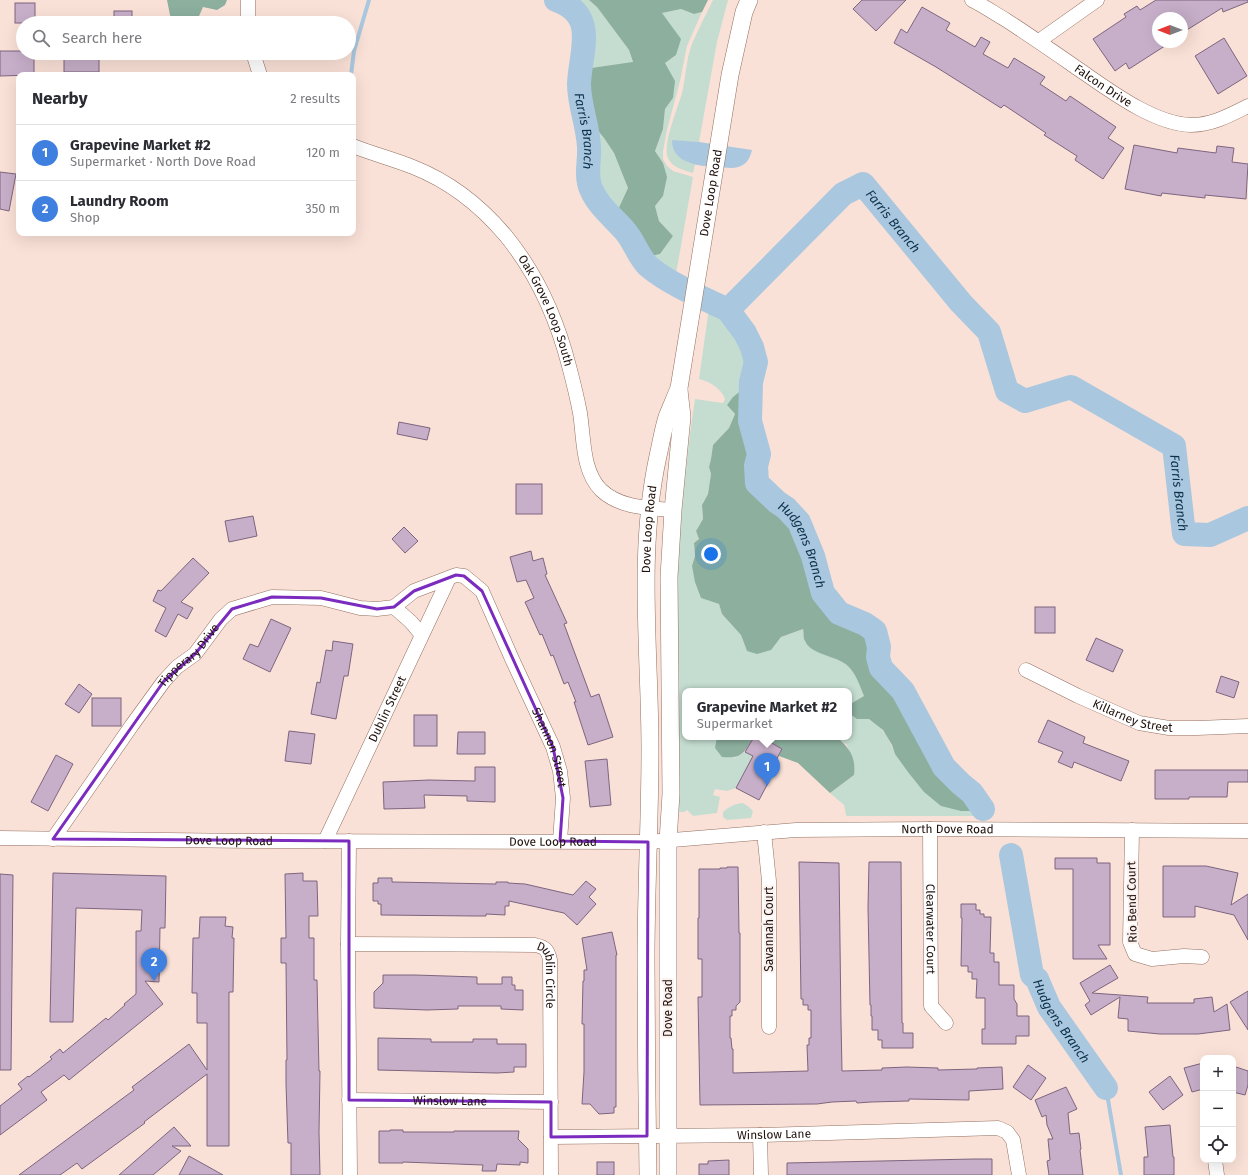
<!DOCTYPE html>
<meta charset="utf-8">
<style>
body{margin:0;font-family:"Fira Sans",sans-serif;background:#f2f2f3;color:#2b2b33}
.controls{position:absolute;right:12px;bottom:12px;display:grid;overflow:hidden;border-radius:8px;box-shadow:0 4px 16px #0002}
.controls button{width:36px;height:36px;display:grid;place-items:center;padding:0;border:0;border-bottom:1px solid #e1e1e2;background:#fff;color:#2b2b33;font:20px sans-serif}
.compass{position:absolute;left:1152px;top:12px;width:36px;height:36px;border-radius:50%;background:#fff;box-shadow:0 4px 16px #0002;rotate:270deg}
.you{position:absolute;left:711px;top:554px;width:14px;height:14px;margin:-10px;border:3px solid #fff;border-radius:50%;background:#1a73e8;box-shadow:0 0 0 6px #1a73e833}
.badge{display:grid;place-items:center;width:26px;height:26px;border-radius:50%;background:#0f766e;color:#fff;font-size:13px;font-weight:700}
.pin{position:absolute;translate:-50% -33px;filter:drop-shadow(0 1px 2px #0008)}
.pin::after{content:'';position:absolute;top:21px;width:14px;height:12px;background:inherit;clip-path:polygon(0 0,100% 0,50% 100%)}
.popup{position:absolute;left:682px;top:688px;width:170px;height:52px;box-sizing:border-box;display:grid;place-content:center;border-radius:8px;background:#fff;filter:drop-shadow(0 1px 3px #0005);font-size:13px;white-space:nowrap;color:#7c7c81}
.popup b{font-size:15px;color:#2b2b33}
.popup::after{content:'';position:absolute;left:50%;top:100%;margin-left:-8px;border:8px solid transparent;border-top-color:#fff}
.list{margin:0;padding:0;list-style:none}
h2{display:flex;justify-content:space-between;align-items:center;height:52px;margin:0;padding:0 16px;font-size:17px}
h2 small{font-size:13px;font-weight:400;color:#7c7c81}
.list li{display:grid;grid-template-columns:26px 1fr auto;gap:12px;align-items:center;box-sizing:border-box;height:56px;padding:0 16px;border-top:1px solid #e1e1e2}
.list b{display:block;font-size:15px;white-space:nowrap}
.list p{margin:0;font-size:13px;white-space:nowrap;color:#7c7c81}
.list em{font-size:13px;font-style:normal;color:#7c7c81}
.icon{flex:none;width:22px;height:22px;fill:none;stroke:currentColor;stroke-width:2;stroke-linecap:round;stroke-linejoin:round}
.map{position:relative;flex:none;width:1248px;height:1175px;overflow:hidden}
.search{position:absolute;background:#fff;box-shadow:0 4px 16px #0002;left:16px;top:16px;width:340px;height:44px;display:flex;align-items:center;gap:10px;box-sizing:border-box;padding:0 14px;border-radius:22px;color:#7c7c81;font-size:15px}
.panel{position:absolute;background:#fff;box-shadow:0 4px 16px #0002;left:16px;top:72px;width:340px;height:164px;border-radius:8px}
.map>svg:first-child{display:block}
.green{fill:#c5ddd1}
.forest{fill:#8caf9e}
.water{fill:#a9c7de}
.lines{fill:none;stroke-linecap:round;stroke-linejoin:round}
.stream{stroke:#a9c7de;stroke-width:4}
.river{stroke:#a9c7de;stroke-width:24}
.building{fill:#c7afc9;stroke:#7e657f}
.minor-casing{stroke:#937061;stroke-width:15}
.major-casing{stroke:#937061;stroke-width:18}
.minor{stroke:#fff;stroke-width:14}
.major{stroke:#fff;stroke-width:17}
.marked{fill:none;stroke:#7b2cbf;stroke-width:3;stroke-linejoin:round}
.labels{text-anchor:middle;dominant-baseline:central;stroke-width:4;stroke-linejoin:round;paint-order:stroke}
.street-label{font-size:12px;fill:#1f110c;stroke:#fbf2ef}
.water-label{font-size:13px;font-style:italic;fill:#0b3049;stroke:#fbf2ef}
</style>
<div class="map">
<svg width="1248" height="1175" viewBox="0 0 1248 1175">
<rect width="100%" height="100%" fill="#fae1d7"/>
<g class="green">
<path d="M574 0H589L597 7 629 50 633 63 591 68 593 47 590 24 584 8Z"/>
<path d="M713 0H728L717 42 699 142 672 141 687 162 695 164 693 173C684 170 672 168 668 158 662 144 678 108 682 93 686 77 686 59 692 44 698 29 706 15 713 0Z"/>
<path d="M681 9 694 14 702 12 687 46 680 81 667 130 663 151V159L667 166 673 171 693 177 675 280 668 272 647 257 660 254 673 236 659 221 655 206 663 196V163L655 151 663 129 665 109 673 98 665 63 676 55 662 13Z"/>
<path d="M589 109 594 126 604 138 614 153 628 188 616 214C603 204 593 187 594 171 595 164 597 156 596 149 596 136 591 122 589 109Z"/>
<path d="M710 301C716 304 722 306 727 310 738 317 756 349 756 363 755 372 751 381 751 390H742L727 405 735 414 729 428 713 445 711 459 709 467 711 474 708 494 702 505 703 519 696 531 699 539 694 543 695 556 692 566 701 598 719 604 722 614 741 635 747 651 770 650 781 637 803 629 805 642 848 665 858 680 864 696 852 703 857 719C860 719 866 718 869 719 883 726 890 741 895 754L961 811H984L987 816H847L846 815 844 805 830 793 854 775 847 745 837 737H849V691H685V737H717V738L734 758 745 752 753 756 736 788 727 791 715 789 713 795 720 797 717 813 693 816 687 810 684 812H679L678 804V547C684 497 687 448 695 399L723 403 725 399C721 388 710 382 699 379Z"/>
<path d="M743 803 749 807 753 811 751 818 727 820 723 817V812C728 807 736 803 743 803Z"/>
</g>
<g class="forest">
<path d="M167 0H227L225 5 217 10 203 7 196 23H173L170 15Z"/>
<path d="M589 0H708L702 12 694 14 681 9 662 13 681 39 676 55 665 63 675 81 673 98 665 109 663 129 655 151 663 163 667 177 663 196 655 206 659 221 673 236 660 254 647 257 641 251 629 226 616 214 628 188 614 153 604 138 594 126 589 109 586 96 587 84 591 68 633 62 629 50 597 7Z"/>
<path d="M742 390H751L750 421 759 454 756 466 757 483 777 502 786 508 799 522 813 556 823 593 839 613 865 624 875 631 879 647 878 657 881 668 903 691 944 767 961 784 972 793 984 811H961L941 806 924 792 908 772 895 754 892 745 883 730 869 719H857L849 713 852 703 864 696C860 686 856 674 848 666 838 656 811 655 805 641 803 638 804 633 803 629L781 637 771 650 757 654 747 651 741 635 722 614 719 604 701 598 695 582 692 566 695 556 694 543 699 539 696 531 703 519 702 505 708 494 711 474 709 467 711 459 713 445 729 428 735 414 727 405 733 397Z"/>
<path d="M717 737H754C744 753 742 759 722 757L715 748Z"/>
<path d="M761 737H837C850 749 856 757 854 775L830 793 798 763 779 756 782 749Z"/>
</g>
<path class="water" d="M672 140 699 142 752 150C749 162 744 167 732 168 711 166 672 169 672 140Z"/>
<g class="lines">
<g class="stream">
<path d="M351 75 354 51 369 0"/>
<path d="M1106 1088 1121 1175"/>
</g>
<g class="river">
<path id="s1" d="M556 0C599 15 580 52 579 84 579 105 588 125 589 147 590 160 585 175 591 189 598 206 613 217 625 231 634 241 638 256 648 266 669 284 703 298 728 310L843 194 863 184 961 303 989 332 1007 391 1025 401 1071 387 1174 446 1184 534 1210 535 1248 518"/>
<path id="s2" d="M728 310 745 333 752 347 756 362 751 382 750 421 759 454 756 466 757 483 777 502 786 508 799 522 813 556 823 593 839 613 865 624 875 631 879 647 878 657 881 668 903 691 944 767 961 784 972 793 983 809"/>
<path id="s3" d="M1011 855 1032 975 1037 979 1049 1007 1106 1088"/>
</g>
</g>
<g class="building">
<path d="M862 0H906L876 31 853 9Z"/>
<path d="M1156 0H1248V2L1223 12 1222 8 1182 33V18H1158V42H1171L1129 69 1126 63 1115 71 1093 39 1126 17 1124 14 1137 6 1140 10Z"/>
<rect x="15" y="3" width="20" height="20"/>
<path d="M922 7 950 23 946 30 975 47 981 37 990 42 983 54 1008 68 1014 58 1045 77 1040 84 1066 101 1070 96 1116 127 1108 138 1124 148 1103 179 1075 160 1077 156 1044 135 1046 133 1004 105 1001 108 936 67 894 43 901 29 907 33Z"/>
<rect x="114" y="11" width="18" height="12"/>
<path d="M1224 38 1247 76 1218 94 1195 56Z"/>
<path d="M0 51H23V53H34V75L0 76Z"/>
<rect x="64" y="53" width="35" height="19"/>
<path d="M1134 145 1177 153 1178 148 1216 153 1217 146 1234 148 1232 162 1248 164 1246 199 1205 195V198L1162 193 1161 196 1125 189Z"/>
<path d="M0 172 16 174 9 211 0 209Z"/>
<path d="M399 422 430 428 427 440 397 434Z"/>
<rect x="516" y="484" width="26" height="30"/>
<path d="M253 516 257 536 229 542 225 521Z"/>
<path d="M404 527 418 541 405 553 392 539Z"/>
<path d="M531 551 533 561 543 558 547 574 545 575 567 623 564 624 591 697 599 694 613 737 588 745 574 702H576L568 682 564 684 553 655 551 656 542 634 540 635 525 602 534 598 526 580 517 582 510 557Z"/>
<path d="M193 558 209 573 181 602 193 608 187 619 178 614 166 637 155 631 166 608 153 601 158 590 161 591Z"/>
<rect x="1035" y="607" width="20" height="26"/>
<path d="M271 619 291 628 270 672 243 659 250 644 258 647Z"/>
<path d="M1096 638 1123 650 1113 672 1086 660Z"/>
<path d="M333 641 353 644 348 676H344L336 719 311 714 317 682 320 683 326 650 332 651Z"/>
<path d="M1221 676 1239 682 1234 698 1216 692Z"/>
<path d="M79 684 92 694 79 713 65 704Z"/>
<rect x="92" y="698" width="29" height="28"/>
<rect x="414" y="715" width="23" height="31"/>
<path d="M1048 720 1085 737 1083 743 1129 761 1121 781 1074 762 1072 768 1058 762 1063 752 1038 742Z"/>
<path d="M289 731 315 734 311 764 285 761Z"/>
<path d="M458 732H485V754H457Z"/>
<path d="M754 737H761L782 749 772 768 775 770 759 800 736 788 753 756 745 752Z"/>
<path d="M56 755 73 764 48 811 31 802Z"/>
<path d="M607 759 611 805 590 807 585 761Z"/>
<path d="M475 767H495V802L467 801V796L424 795 425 808 384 809 383 782 429 780 475 781Z"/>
<path d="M1155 770H1248V782H1228L1227 797H1189V799H1155Z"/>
<path d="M1055 858H1097V863H1110V945H1098L1107 959H1073V869H1055Z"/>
<path d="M799 862 839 863 841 1022 842 1071 882 1070V1068L907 1067 938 1068V1070L977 1069V1068L1002 1067 1003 1089 969 1091V1100L909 1099V1101L871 1102 857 1103 856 1101 832 1102 817 1104 700 1105 698 997H702V959H698V918H699V869H720V868H727V867H738L739 933H740V1002L736 1006V1010H732V1016H730V1038H731L732 1049H733V1073L808 1071 807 1045H809V1038H811V1010H808V1005H803V999H801Z"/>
<path d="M869 862H901L902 1023H903V1033H913V1048H882V1040H878V1030H872V1016H871V1005H870L868 907Z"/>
<path d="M1163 866H1206L1238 873 1231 905 1248 894V940L1234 915 1195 906V917H1163Z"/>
<path d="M53 873 166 876 165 928H160L159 982 145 981 163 1004 69 1080 64 1075 41 1092 47 1100 0 1135V1106L22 1089 18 1084 28 1076 29 1077 52 1059 50 1057 60 1049 63 1053 106 1018 108 1020 125 1005 124 1004 136 994V931H141L142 910 76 908 73 1022H50Z"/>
<path d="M303 873V881H317L318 916H309V938H314V980H317L319 1071H320L319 1132 320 1175H291V1143H288L286 1084V1060H287L286 963H281V938H286L285 874Z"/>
<path d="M0 874 13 875 11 1070H0Z"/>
<path d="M378 878H392V882H394L496 884V882H508V883L525 884 573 895 586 881 596 889 589 897 596 904 577 925 564 913 509 901V906H505V915L486 914V916H474L381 915V904H378V901H373V883H378Z"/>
<path d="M961 904H976V910H980V914H984V917H991L990 953H994V962H999V985H1014V999L1017 1004V1016H1029V1036H1016V1044H982V1029H985V998H976L977 979H972V972H968V966H961L962 918H961Z"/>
<path d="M200 917H226L225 926 233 927 232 938H234L233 992H229V1146H207V1074L144 1122 145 1123 82 1169 77 1163 60 1175H19L134 1090 132 1087 189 1044 207 1070V1023H197V993H192L193 938H199Z"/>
<path d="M612 932 617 955H616V1107H614V1113L599 1114 590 1104H582L584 1072V1024H582L583 981H584V970H587L582 938Z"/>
<path d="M1110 965 1118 978 1092 993 1148 997 1147 1003H1194V999L1212 997 1214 1012 1227 1004 1230 1030 1198 1034H1160L1128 1031V1019L1118 1018 1120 997 1091 1015 1085 1005 1090 1001 1080 983Z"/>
<path d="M383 975H415L477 977V984H502V977H512V985H515V990H523V1010L501 1009V1006H458V1009L427 1010 374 1008V992L383 983Z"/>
<path d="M1248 991V1030L1230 1002Z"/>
<path d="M378 1038 431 1039V1042H473V1039H497V1044H526V1067H514V1072L497 1073 378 1070Z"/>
<path d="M1203 1063V1089L1192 1092 1184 1068Z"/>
<path d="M1028 1065 1046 1078 1031 1100 1013 1087Z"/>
<path d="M1233 1066 1248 1071V1085L1245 1095 1233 1092Z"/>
<path d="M1170 1076 1183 1095 1163 1110 1149 1092Z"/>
<path d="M1066 1087 1077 1109 1068 1113 1070 1134 1079 1133 1081 1149 1080 1150 1083 1175H1049L1047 1161 1050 1160 1048 1139H1053L1047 1125 1046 1115 1042 1117 1035 1100Z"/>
<path d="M1170 1125 1173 1157H1174V1175H1144V1157H1148L1145 1127Z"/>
<path d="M174 1127 191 1146H172L181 1151 153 1175H119Z"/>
<path d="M390 1130H403V1132H454V1131H519L518 1139 528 1149V1163L520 1162V1165L497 1164 496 1171H482L483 1165 403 1162V1163H379V1131H390Z"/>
<path d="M189 1156 223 1175H179Z"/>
<path d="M974 1159H992V1175H787V1163Z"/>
<path d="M729 1160V1175H699V1164H708V1161Z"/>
<rect x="597" y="1162" width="17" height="13"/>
</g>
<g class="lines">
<g class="minor-casing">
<g id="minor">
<path d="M248 0V23"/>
<path id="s4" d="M972 0C984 6 994 13 1006 20 1029 35 1051 50 1074 66 1105 87 1152 124 1191 125 1212 125 1230 115 1248 106"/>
<path d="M1039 41 1097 0"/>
<path d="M253 53 260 75"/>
<path id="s5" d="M353 146C373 154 393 159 413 167 451 182 480 205 506 236 537 274 557 319 569 366 573 381 577 397 580 413 584 438 582 471 601 490 620 508 648 508 673 510"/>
<path d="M394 607 411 622 421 634"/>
<path id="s6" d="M1026 670 1078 696 1139 723 1169 728H1197L1248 726"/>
<path id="s7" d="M930 829 931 1006 946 1023"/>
<path d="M1132 830 1130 942 1135 954 1152 959 1184 956 1202 957"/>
<path d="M764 832 769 881V1027"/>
<path id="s8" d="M0 838 251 841 648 842 796 830 930 829 1248 831"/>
<path id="s9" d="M53 839 132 725 164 681 177 667 195 654 221 619 232 609 272 597 321 598 360 608 377 609 394 607 414 591 456 575 464 576 482 591 512 659 553 747 560 771 563 798 560 841"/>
<path id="s10" d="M325 841 449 578"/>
<path d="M349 841 348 944 350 1175"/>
<path id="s11" d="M348 944 535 945C545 947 548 950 550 960L551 1175"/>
<path id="s12" d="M349 1100 551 1102"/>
<path d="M760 1135 761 1175"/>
<path id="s13" d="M551 1137 760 1135 998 1128 1007 1132 1013 1140 1019 1175"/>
<path d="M1215 1160 1217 1175"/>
</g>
</g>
<g class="major-casing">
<g id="major">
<path id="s14" d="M648 1175C647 1103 646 1032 646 960 646 890 650 820 650 750 650 652 637 552 658 456 661 443 663 430 667 417 671 407 675 398 679 388L730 75 744 12 749 0"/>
<path d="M668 1175V841L671 794 669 577 673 510 682 417 679 390"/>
</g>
</g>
<use href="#minor" class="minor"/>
<use href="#major" class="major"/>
</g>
<path class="marked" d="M456 575 464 576 482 591 553 747 563 798 560 841 648 842 647 1136 551 1137V1102L349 1100V841L53 839 164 681 195 654 232 609 272 597 321 598 377 609 394 607 414 591Z"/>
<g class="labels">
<g class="street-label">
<text stroke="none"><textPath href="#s4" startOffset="157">Falcon Drive</textPath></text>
<text stroke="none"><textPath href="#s14" startOffset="989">Dove Loop Road</textPath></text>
<text stroke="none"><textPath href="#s5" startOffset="266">Oak Grove Loop South</textPath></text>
<text stroke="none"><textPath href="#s14" startOffset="646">Dove Loop Road</textPath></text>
<text stroke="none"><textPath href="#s9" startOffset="229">Tipperary Drive</textPath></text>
<text stroke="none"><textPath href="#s10" startOffset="146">Dublin Street</textPath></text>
<text stroke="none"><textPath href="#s6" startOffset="117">Killarney Street</textPath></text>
<text stroke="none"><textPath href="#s9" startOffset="731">Shannon Street</textPath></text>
<text stroke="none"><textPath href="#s8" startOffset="948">North Dove Road</textPath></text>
<text stroke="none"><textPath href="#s8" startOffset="229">Dove Loop Road</textPath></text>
<text stroke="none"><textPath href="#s8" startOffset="553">Dove Loop Road</textPath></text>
<text transform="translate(1132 902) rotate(-91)">Rio Bend Court</text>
<text transform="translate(769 929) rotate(-90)">Savannah Court</text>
<text stroke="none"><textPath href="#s7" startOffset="100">Clearwater Court</textPath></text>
<text stroke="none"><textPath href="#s11" startOffset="224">Dublin Circle</textPath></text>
<text transform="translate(668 1008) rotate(-90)">Dove Road</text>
<text stroke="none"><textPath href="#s12" startOffset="101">Winslow Lane</textPath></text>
<text stroke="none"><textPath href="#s13" startOffset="223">Winslow Lane</textPath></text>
</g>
<g class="water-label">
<text stroke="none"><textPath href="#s1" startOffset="145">Farris Branch</textPath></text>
<text stroke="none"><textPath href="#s1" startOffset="625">Farris Branch</textPath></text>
<text stroke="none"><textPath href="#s1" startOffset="1068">Farris Branch</textPath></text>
<text stroke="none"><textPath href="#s2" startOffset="262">Hudgens Branch</textPath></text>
<text stroke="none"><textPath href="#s3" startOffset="177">Hudgens Branch</textPath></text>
</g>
</g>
</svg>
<div class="controls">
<button>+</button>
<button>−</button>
<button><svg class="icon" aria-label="locate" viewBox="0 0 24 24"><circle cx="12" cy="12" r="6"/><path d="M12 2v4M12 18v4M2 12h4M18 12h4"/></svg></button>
</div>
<svg class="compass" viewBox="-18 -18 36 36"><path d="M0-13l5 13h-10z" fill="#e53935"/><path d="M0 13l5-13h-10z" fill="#7c7c81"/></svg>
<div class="you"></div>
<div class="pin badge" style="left:767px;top:786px;background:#3f7fe0">1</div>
<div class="popup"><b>Grapevine Market #2</b>Supermarket</div>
<div class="pin badge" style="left:154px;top:981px;background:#3f7fe0">2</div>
<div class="search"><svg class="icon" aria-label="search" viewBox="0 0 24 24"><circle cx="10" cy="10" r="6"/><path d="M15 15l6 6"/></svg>Search here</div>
<section class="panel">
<h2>Nearby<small>2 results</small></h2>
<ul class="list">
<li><span class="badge" style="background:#3f7fe0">1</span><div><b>Grapevine Market #2</b><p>Supermarket · North Dove Road</p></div><em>120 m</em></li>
<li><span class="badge" style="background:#3f7fe0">2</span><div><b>Laundry Room</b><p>Shop</p></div><em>350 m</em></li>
</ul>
</section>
</div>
